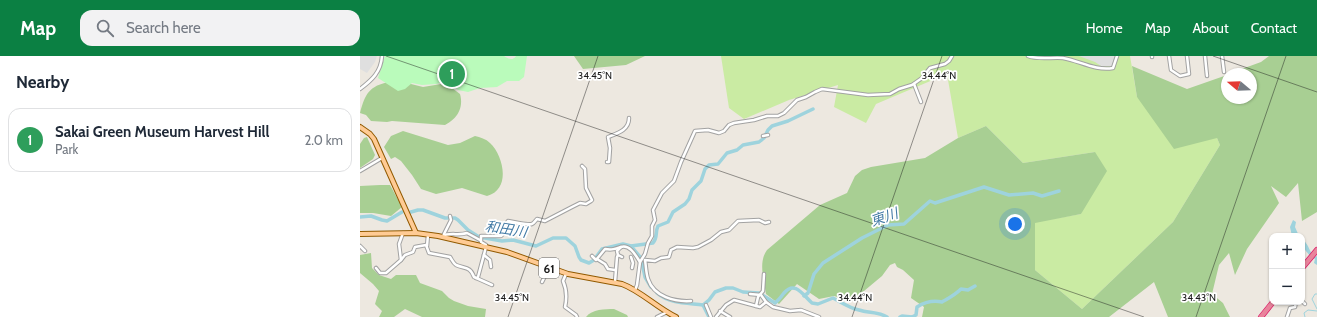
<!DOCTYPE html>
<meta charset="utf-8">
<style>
body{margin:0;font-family:Cabin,"Noto Sans JP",sans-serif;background:#f2f2f3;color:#1f2937}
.controls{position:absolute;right:12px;bottom:12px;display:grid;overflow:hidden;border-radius:8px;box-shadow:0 1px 3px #0004}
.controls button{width:36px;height:36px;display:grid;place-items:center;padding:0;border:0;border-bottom:1px solid #e0e1e3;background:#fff;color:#1f2937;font:20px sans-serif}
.compass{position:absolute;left:861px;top:12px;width:36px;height:36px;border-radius:50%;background:#fff;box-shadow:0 1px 3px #0004;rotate:289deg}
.you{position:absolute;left:655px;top:168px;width:14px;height:14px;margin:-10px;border:3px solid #fff;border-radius:50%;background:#1a73e8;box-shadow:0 0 0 6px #1a73e833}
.badge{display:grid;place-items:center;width:26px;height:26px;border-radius:50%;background:#0b8043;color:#fff;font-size:13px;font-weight:700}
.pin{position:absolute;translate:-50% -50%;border:2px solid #fff;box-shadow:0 1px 4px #0006}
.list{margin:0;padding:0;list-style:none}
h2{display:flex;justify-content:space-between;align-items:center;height:52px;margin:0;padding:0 16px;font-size:17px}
h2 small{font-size:13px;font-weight:400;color:#747a83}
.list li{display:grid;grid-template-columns:26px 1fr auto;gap:12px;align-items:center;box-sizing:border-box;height:64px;margin:0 8px 8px;padding:0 8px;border:1px solid #e0e1e3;border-radius:12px}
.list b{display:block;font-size:15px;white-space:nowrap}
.list p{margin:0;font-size:13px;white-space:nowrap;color:#747a83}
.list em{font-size:13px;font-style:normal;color:#747a83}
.icon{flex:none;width:22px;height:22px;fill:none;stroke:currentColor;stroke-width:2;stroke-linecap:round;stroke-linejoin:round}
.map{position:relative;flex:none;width:957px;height:261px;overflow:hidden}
header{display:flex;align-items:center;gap:24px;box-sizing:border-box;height:56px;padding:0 20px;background:#0b8043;color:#fff}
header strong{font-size:19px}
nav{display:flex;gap:22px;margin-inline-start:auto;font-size:14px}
.search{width:280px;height:36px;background:#f2f2f3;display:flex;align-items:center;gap:10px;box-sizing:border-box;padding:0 14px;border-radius:12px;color:#747a83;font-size:15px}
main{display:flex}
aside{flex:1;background:#fff}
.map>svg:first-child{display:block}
.grass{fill:#caeba3}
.forest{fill:#a8cf93}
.park{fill:#bafbbb}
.parking{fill:#dfdfdf}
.water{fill:#9ed3dd}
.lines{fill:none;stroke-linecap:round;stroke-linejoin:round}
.stream{stroke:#9ed3dd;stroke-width:1}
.river{stroke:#9ed3dd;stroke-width:3.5}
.minor-casing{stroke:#a2a2a2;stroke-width:4.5}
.major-casing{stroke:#925a00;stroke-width:6}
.highway-casing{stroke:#db1d69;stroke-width:6}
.minor{stroke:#fff;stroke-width:2.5}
.major{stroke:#ffcb94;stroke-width:4}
.highway{stroke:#e9849c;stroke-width:4.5}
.ticks{fill:none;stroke:#1b1b1b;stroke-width:1;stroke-opacity:0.45}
.labels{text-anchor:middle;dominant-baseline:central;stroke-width:3.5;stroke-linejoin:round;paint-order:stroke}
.shield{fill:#fff;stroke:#5f5f5f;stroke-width:1}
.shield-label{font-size:12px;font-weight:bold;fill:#1b1b1b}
.water-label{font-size:14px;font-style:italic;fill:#427aa5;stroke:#fff}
.ticks-label{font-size:10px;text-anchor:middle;fill:#1b1b1b;stroke:#fff;stroke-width:3.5;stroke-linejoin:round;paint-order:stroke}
</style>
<header>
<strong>Map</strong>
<div class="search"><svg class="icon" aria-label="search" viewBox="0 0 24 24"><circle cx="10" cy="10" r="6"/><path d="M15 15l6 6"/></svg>Search here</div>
<nav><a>Home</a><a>Map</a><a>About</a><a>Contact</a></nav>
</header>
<main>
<aside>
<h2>Nearby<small></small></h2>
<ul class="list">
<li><span class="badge" style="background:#2e9e5b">1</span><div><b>Sakai Green Museum Harvest Hill</b><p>Park</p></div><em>2.0 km</em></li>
</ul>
</aside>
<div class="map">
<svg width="957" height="261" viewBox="0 0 957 261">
<rect width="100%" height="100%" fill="#ede8e0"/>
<path class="grass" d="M361 0H770L777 41 857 82 860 89 813 166 722 253 675 214V166L721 158 735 96 663 107 626 70 598 82 587 18 516 48 506 67 474 51 478 29 429 44 384 63 369 52Z"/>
<g class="forest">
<path d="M214 0H285L266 9 223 13Z"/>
<path d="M909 0H957V156L942 165 938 127 926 141 911 130 919 147 887 193 875 219 869 197 859 209 852 238 863 247 870 261H808L794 226 749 261H562L564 251 551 242 554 224 543 214 537 211 535 207 530 209 522 220 492 245 474 240 459 243 437 228 419 248 406 238C404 224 398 206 407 194L460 149 487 137 495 120 502 114 511 111 565 102 598 82 626 70 663 107 735 96 747 115 721 158 675 167V214L722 253 813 166 860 89 857 82 814 93 777 41 772 10 827 33 867 19V42H891V18H868L901 6Z"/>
<path d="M29 26 47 27 63 31 81 28 88 29 100 38C104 52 97 63 85 69L32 65 27 66 11 65 6 59 0 57C5 38 9 30 29 26Z"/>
<path d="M43 75 88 89 100 87 115 80C120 81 126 83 130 87 144 100 151 134 127 140L102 132 76 138 61 133 52 119 41 105 35 101 31 103 24 91 31 80Z"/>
<path d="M7 81 15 99 13 103 0 112V88L4 82Z"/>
<path d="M20 129H30L42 151 31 160 13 157H0V130Z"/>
<path d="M11 197 12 212 19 219 31 223 36 219H56L60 227 82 235 89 242 94 245 108 250 126 253 125 261H62L45 253 34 261H19L22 255 15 248 19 235 13 228 0 217V199Z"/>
<path d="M254 253 267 259 268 261H226C232 253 245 253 254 253Z"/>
</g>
<path class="park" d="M25 0H144C148 3 153 5 156 0H167L164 21 159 25H147L137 31 120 32 108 36 98 34 91 28 84 25 77 28 62 29 52 27 45 33 38 35 18 22Z"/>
<g class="parking">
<path d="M0 0H17L15 6 7 17 0 13Z"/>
<path d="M719 0H755L752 10H741L735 6Z"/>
</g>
<g class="water">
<path d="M933 164 936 166 935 171 939 180H932L930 171Z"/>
<path d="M942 183C949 188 949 196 955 201L957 200V209L954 207 955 203C948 199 942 192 942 183Z"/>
</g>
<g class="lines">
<g class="stream">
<path d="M957 238H955L952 243 957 253"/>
<path d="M945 261 944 257 948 254 957 255"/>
</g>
<g class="river">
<path d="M51 156 58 154H63L85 162H95L98 164 108 174 119 181 142 185 153 184 176 190 193 182H206L215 190 219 201 221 204 229 207 234 204 242 193 263 188 271 190 281 202 285 221 291 231"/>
<path d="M0 161 11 160 22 164 27 165 42 156"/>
<path d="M271 190 293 187C298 181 295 176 298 170L308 166 313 156 325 148 329 143 332 134 341 125 345 113 349 109 358 108 367 97 377 94 383 89 399 86 404 82 408 74 412 70 428 65 453 53"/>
<path d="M297 237C310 248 327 247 343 249L349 244 355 236 366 232H373L383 236 399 237 415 247C419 244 421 241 424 237 435 224 443 239 452 247L458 248 473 242C481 246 489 252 499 254 508 257 519 256 527 261"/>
<path d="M444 240 448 237 454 218 463 207 502 182 528 169 544 168 570 145 575 147 624 131 649 139 673 137 682 140 699 135"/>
<path d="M343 249 349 261"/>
<path d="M540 261 542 260 552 261"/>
<path d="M552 261 556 259 557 251C565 246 572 244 582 246 589 242 595 239 601 233L608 234 615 230"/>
</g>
<g class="minor-casing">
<g id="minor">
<path d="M668 0C678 4 692 1 703 2 720 5 735 15 753 12L757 0"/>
<path d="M792 0V1"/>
<path d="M809 0 811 14 820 20 829 18 827 0"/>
<path d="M845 0 847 20"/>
<path d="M862 0 864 16"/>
<path d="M554 28 561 46"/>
<path d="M0 33C12 24 21 16 22 0"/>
<path d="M403 80 408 79"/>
<path d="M247 106H249L250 92 248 81C258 77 269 74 269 62"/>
<path d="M0 115 22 102"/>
<path d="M84 178 91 164 90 160"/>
<path d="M82 180C90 176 99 180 107 177L120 184"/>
<path d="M0 190 5 195"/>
<path d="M67 190 68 179"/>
<path d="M124 199 130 204 131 211"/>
<path d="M258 199 257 195 261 191"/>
<path d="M232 200 236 204 245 193C252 194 255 193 261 191 270 188 276 200 280 206"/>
<path d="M271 201 273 207 272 212"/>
<path d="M237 203 245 208 248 213 255 214"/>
<path d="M41 204 45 199 53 196 55 191 66 189 69 197 90 201C92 204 93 207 96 209 105 213 110 210 114 221L132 229"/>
<path d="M16 212 20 217H26L41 204 39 188 43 177"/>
<path d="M206 218 203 225C207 234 207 242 205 251L216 259 217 261"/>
<path d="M116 222 118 221 126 191V189L121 186V180H141L143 178V172L148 165C152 166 168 169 172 168 174 167 175 165 177 163L185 165 212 151 220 147 226 148 231 145 232 144 226 132 225 113 222 110"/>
<path d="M182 226 189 212"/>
<path d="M255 226 257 201 258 199 262 201"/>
<path d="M275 234 277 229 280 206 285 198 288 187 292 180V170L295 164 293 154 302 137 314 125 321 106 335 75 348 74 359 77 364 75 369 69 374 67 394 64 407 60H418L424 57 437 44 446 41 455 36 462 33 508 39 530 38 539 33 552 29 562 22 570 12 585 8 589 5 592 0"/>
<path d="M390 238 401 239 406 246 413 251 430 255 441 254 459 261"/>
<path d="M331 245C315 246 294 241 288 223 286 217 286 210 285 204L295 205 301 202 309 201 311 194 317 191 333 192 338 191 351 184 361 176 369 174 378 165 399 164 405 167 409 166"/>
<path d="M942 245 945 248"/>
<path d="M346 249 351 261"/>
<path d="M396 250 398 241 403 235 404 218"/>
<path d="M360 255 370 261"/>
<path d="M297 261 307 256"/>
<path d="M356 261 366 249 374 244 400 251 406 246"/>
<path d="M927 261 930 252 935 251 936 246"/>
</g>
</g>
<g class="major-casing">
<g id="major">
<path d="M0 71 10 78 14 83 56 177"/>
<path d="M0 178 56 177 78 180 147 196 208 218 262 228C281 235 297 252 316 261"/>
</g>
</g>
<g class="highway-casing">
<g id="highway">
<path d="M942 212 957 194"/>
<path d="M901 261 913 246"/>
</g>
</g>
<use href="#minor" class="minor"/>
<use href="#major" class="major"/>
<use href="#highway" class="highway"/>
</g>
<path class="ticks" d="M26 0 784 261M853 0 957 36M148 261 238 0M492 261 582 0M836 261 926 0"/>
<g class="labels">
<rect class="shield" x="179" y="202" width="20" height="20" rx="3"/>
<g class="shield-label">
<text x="189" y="212">61</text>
</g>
<g class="water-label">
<text transform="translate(524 161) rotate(-19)">東川</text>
<text transform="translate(146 173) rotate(9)">和田川</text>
</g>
</g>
<g class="ticks-label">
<text x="235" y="23">34.45°N</text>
<text x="579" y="23">34.44°N</text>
<text x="152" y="245">34.45°N</text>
<text x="495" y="245">34.44°N</text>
<text x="839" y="245">34.43°N</text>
</g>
</svg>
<div class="controls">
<button>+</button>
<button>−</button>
</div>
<svg class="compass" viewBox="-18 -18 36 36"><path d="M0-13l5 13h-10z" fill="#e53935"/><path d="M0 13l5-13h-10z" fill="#747a83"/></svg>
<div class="you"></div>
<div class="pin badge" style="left:92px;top:18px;background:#2e9e5b">1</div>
</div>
</main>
